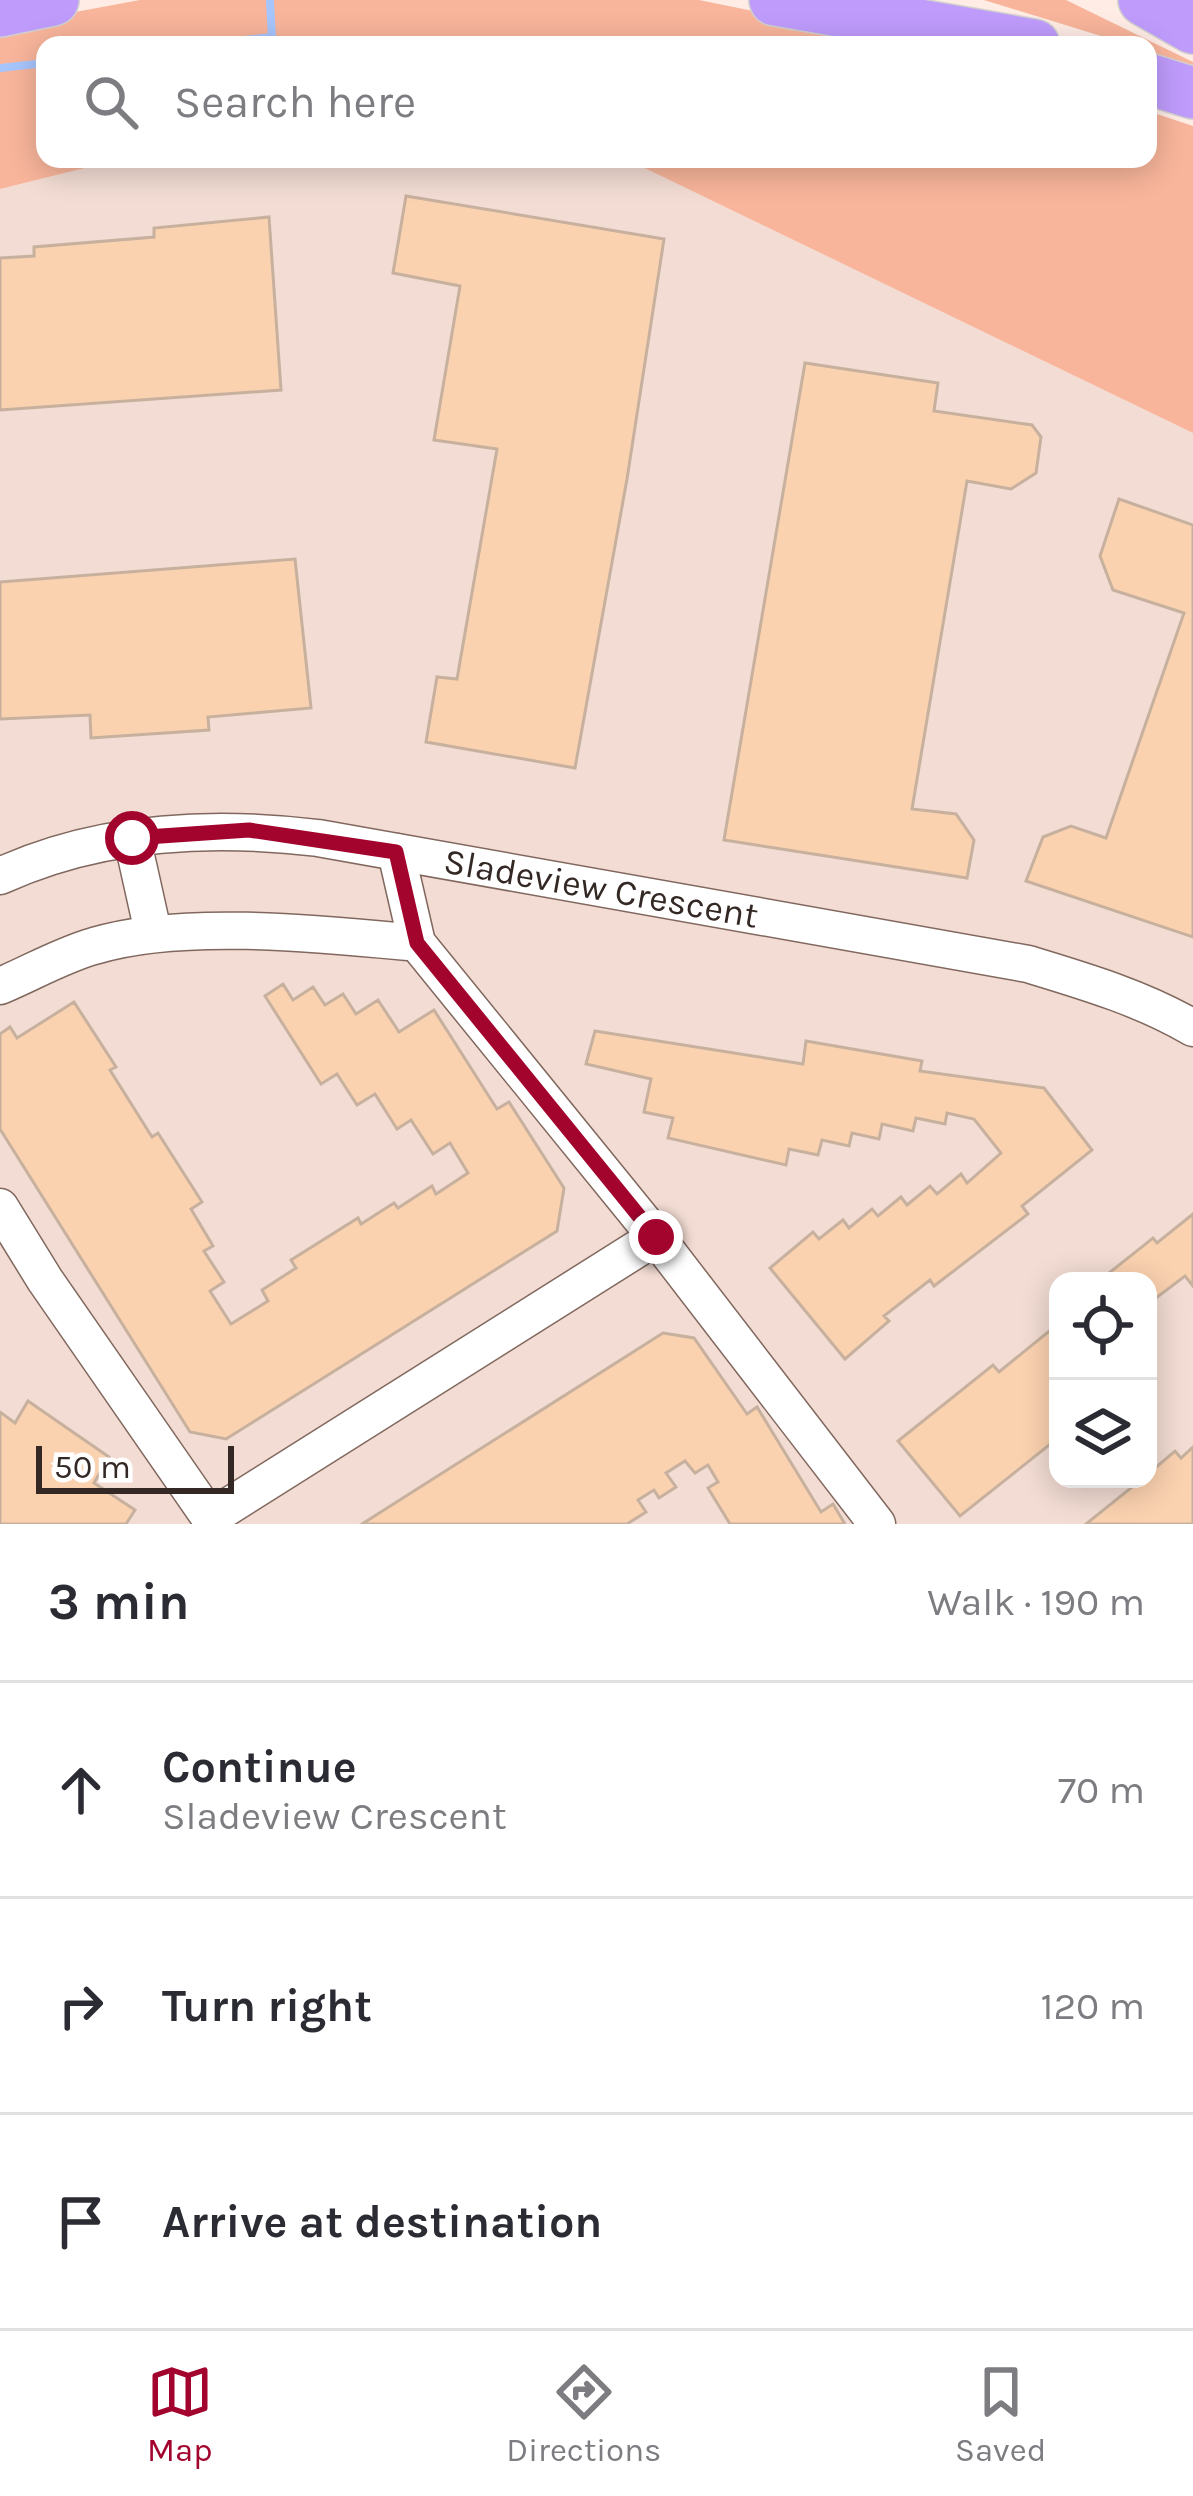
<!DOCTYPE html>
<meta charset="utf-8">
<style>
body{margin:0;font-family:Karla,sans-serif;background:#f2f2f3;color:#2b2b33}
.controls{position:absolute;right:36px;bottom:36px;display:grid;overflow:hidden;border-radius:24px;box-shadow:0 6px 30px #0003}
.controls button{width:108px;height:108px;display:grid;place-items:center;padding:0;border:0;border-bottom:3px solid #e1e1e2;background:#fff;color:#2b2b33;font:60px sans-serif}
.scale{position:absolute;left:36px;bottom:30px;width:198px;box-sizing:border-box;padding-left:12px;border:6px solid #332824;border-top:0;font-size:33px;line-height:42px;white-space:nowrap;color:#332824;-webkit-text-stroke:9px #fff;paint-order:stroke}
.stop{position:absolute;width:36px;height:36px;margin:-27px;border:9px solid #a3042e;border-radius:50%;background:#fff}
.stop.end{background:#a3042e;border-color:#fff;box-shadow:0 3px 12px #0008}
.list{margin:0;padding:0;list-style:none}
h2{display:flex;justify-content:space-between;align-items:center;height:156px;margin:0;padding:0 48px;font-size:51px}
h2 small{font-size:39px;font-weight:400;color:#7c7c81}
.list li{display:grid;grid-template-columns:78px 1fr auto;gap:36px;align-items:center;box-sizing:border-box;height:216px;padding:0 48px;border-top:3px solid #e1e1e2}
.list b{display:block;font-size:45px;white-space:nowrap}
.list p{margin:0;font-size:39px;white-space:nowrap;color:#7c7c81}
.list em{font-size:39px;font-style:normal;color:#7c7c81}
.icon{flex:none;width:66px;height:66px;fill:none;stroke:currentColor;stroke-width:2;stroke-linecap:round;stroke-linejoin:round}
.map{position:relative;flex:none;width:1193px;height:1524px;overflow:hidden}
.search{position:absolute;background:#fff;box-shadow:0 6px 30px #0003;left:36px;right:36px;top:36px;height:132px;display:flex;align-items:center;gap:30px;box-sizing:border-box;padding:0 42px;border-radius:24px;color:#7c7c81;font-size:45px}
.sheet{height:804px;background:#fff}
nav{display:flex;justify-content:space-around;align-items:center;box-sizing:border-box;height:168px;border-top:3px solid #e1e1e2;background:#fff;font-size:33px;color:#7c7c81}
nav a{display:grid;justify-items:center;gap:6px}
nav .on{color:#a3042e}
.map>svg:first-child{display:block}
.built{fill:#f2dcd3;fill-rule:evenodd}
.green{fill:#f8b59b}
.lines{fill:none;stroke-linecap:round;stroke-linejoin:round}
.stream{stroke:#a7c5fd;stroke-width:8}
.building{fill:#fbd2b0;stroke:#c7b19e;stroke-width:3}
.minor-casing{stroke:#81685e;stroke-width:39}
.highway-casing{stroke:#d2d0cf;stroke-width:54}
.minor{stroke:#fff;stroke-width:36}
.highway{stroke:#bf9cfc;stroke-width:51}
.route{stroke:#a3042e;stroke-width:15}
.labels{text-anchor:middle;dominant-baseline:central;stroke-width:10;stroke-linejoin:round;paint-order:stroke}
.street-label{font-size:36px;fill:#332824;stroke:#fff}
</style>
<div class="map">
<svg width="1193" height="1524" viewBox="0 0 1193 1524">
<rect width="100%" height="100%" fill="#feece5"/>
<path class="built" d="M121 159H626L1193 433V1524H0V189ZM1058 1281H1148V1479H1058Z"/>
<g class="green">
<path d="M140 0H699L919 45H45V159H121L0 189V26Z"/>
<path d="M984 0H1066L1193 62V73L1148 53V45H1130Z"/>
<path d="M1148 111 1193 126V433L626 159H1148Z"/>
</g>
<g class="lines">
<g class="stream">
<path d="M200 45 272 37 270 2"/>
<path d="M0 68 45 63"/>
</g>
</g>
<g class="building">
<path d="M406 196 664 239 627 479 575 768 426 742 437 677 457 679 497 449 434 440 460 286 393 273Z"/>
<path d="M269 217 281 390 0 410V258L34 256V247L154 237V228Z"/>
<path d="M805 363 938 383 934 411 1032 425 1041 437 1036 473 1011 489 967 481 912 809 956 814 974 840 967 878 724 840Z"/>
<path d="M1119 499 1193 525V937L1026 881 1043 837 1071 826 1106 838 1184 613 1113 590 1100 556Z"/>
<path d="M295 559 311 708 208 717 209 730 91 738 90 715 0 719V582Z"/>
<path d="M283 984 293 1000 313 987 325 1005 343 994 356 1014 378 1000 399 1032 434 1010 497 1109 509 1102 564 1188 557 1231 226 1439 190 1432 0 1129V1034L10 1027 17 1038 74 1002 116 1067 110 1070 152 1137 158 1133 202 1202 191 1209 213 1246 204 1251 224 1282 210 1291 231 1324 268 1301 262 1290 296 1268 291 1260 358 1218 361 1224 394 1203 398 1208 432 1186 436 1194 468 1173 450 1143 433 1154 411 1120 397 1129 375 1094 357 1105 337 1074 321 1084 265 996Z"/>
<path d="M595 1031 803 1064 806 1041 922 1061 920 1071 1044 1088 1092 1150 1022 1206 1028 1214 934 1286 930 1280 884 1316 889 1321 845 1359 770 1268 813 1232 819 1239 843 1220 849 1228 872 1209 878 1216 901 1197 907 1205 930 1186 937 1194 961 1174 967 1183 1001 1153 974 1119 947 1113 945 1124 916 1118 913 1131 882 1124 879 1139 852 1133 849 1146 822 1140 818 1155 789 1149 786 1165 668 1138 673 1118 644 1112 651 1079 586 1064Z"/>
<path d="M1193 1214V1286L1185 1276 1148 1304V1281H1099L1153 1238 1157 1243Z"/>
<path d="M1058 1324V1438L960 1516 898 1441 993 1365 999 1372Z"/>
<path d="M663 1333 694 1338 747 1414 757 1407 821 1512 833 1504 845 1524H730L708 1488 718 1482 708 1465 695 1473 685 1461 666 1473 676 1487 659 1498 654 1490 638 1500 646 1512 627 1524H362Z"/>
<path d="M28 1401 109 1457 94 1483 135 1510 126 1524H0V1412L15 1423Z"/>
<path d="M1193 1447V1524H1086L1142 1479H1148V1474L1175 1451 1181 1458Z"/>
</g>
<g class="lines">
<g class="minor-casing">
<g id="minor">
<path d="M132 838 153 932"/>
<path d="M396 852 417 943 656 1237 877 1524"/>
<path id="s1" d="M0 876C100 830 210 825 318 838L1028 964C1084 981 1142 998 1193 1028"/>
<path d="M0 986C31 973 62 955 94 946 182 919 323 934 417 943"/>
<path d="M0 1207 45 1280 210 1518"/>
<path d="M213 1524 210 1518 656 1237"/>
</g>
</g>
<g class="highway-casing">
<g id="highway">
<path d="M775 0 1034 45"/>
<path d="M1144 0 1193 28"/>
<path d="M0 11 53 0"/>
<path d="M1148 79 1193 93"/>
</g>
</g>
<use href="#minor" class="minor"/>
<use href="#highway" class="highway"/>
</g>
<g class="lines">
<path class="route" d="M132 838 249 830 396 852 417 943 656 1237"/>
</g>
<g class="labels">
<g class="street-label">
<text stroke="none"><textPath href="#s1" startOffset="612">Sladeview Crescent</textPath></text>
</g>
</g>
</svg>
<div class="controls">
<button><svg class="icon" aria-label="locate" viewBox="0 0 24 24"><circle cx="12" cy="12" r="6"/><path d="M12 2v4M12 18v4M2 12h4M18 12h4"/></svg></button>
<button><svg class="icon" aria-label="layers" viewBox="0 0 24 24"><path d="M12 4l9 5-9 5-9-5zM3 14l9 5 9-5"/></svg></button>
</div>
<div class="scale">50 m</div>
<div class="stop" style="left:132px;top:838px"></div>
<div class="stop end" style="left:656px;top:1237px"></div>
<div class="search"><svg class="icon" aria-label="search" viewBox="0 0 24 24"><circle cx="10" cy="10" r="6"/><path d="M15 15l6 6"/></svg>Search here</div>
</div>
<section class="sheet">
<h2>3 min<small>Walk · 190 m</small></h2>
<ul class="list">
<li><svg class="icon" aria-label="ahead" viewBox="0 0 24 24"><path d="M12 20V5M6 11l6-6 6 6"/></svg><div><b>Continue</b><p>Sladeview Crescent</p></div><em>70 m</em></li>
<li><svg class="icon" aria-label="right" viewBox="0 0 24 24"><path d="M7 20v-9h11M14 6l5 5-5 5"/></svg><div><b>Turn right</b></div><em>120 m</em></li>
<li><svg class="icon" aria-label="arrive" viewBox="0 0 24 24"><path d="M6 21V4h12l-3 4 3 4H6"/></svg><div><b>Arrive at destination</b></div></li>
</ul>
</section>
<nav>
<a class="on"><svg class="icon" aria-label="map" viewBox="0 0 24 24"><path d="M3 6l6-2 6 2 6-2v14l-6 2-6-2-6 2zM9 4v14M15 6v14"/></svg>Map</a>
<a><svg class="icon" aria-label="directions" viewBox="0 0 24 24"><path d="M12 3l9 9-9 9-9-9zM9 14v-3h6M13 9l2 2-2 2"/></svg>Directions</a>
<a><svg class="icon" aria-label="saved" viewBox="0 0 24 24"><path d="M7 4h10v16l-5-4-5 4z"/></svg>Saved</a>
</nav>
